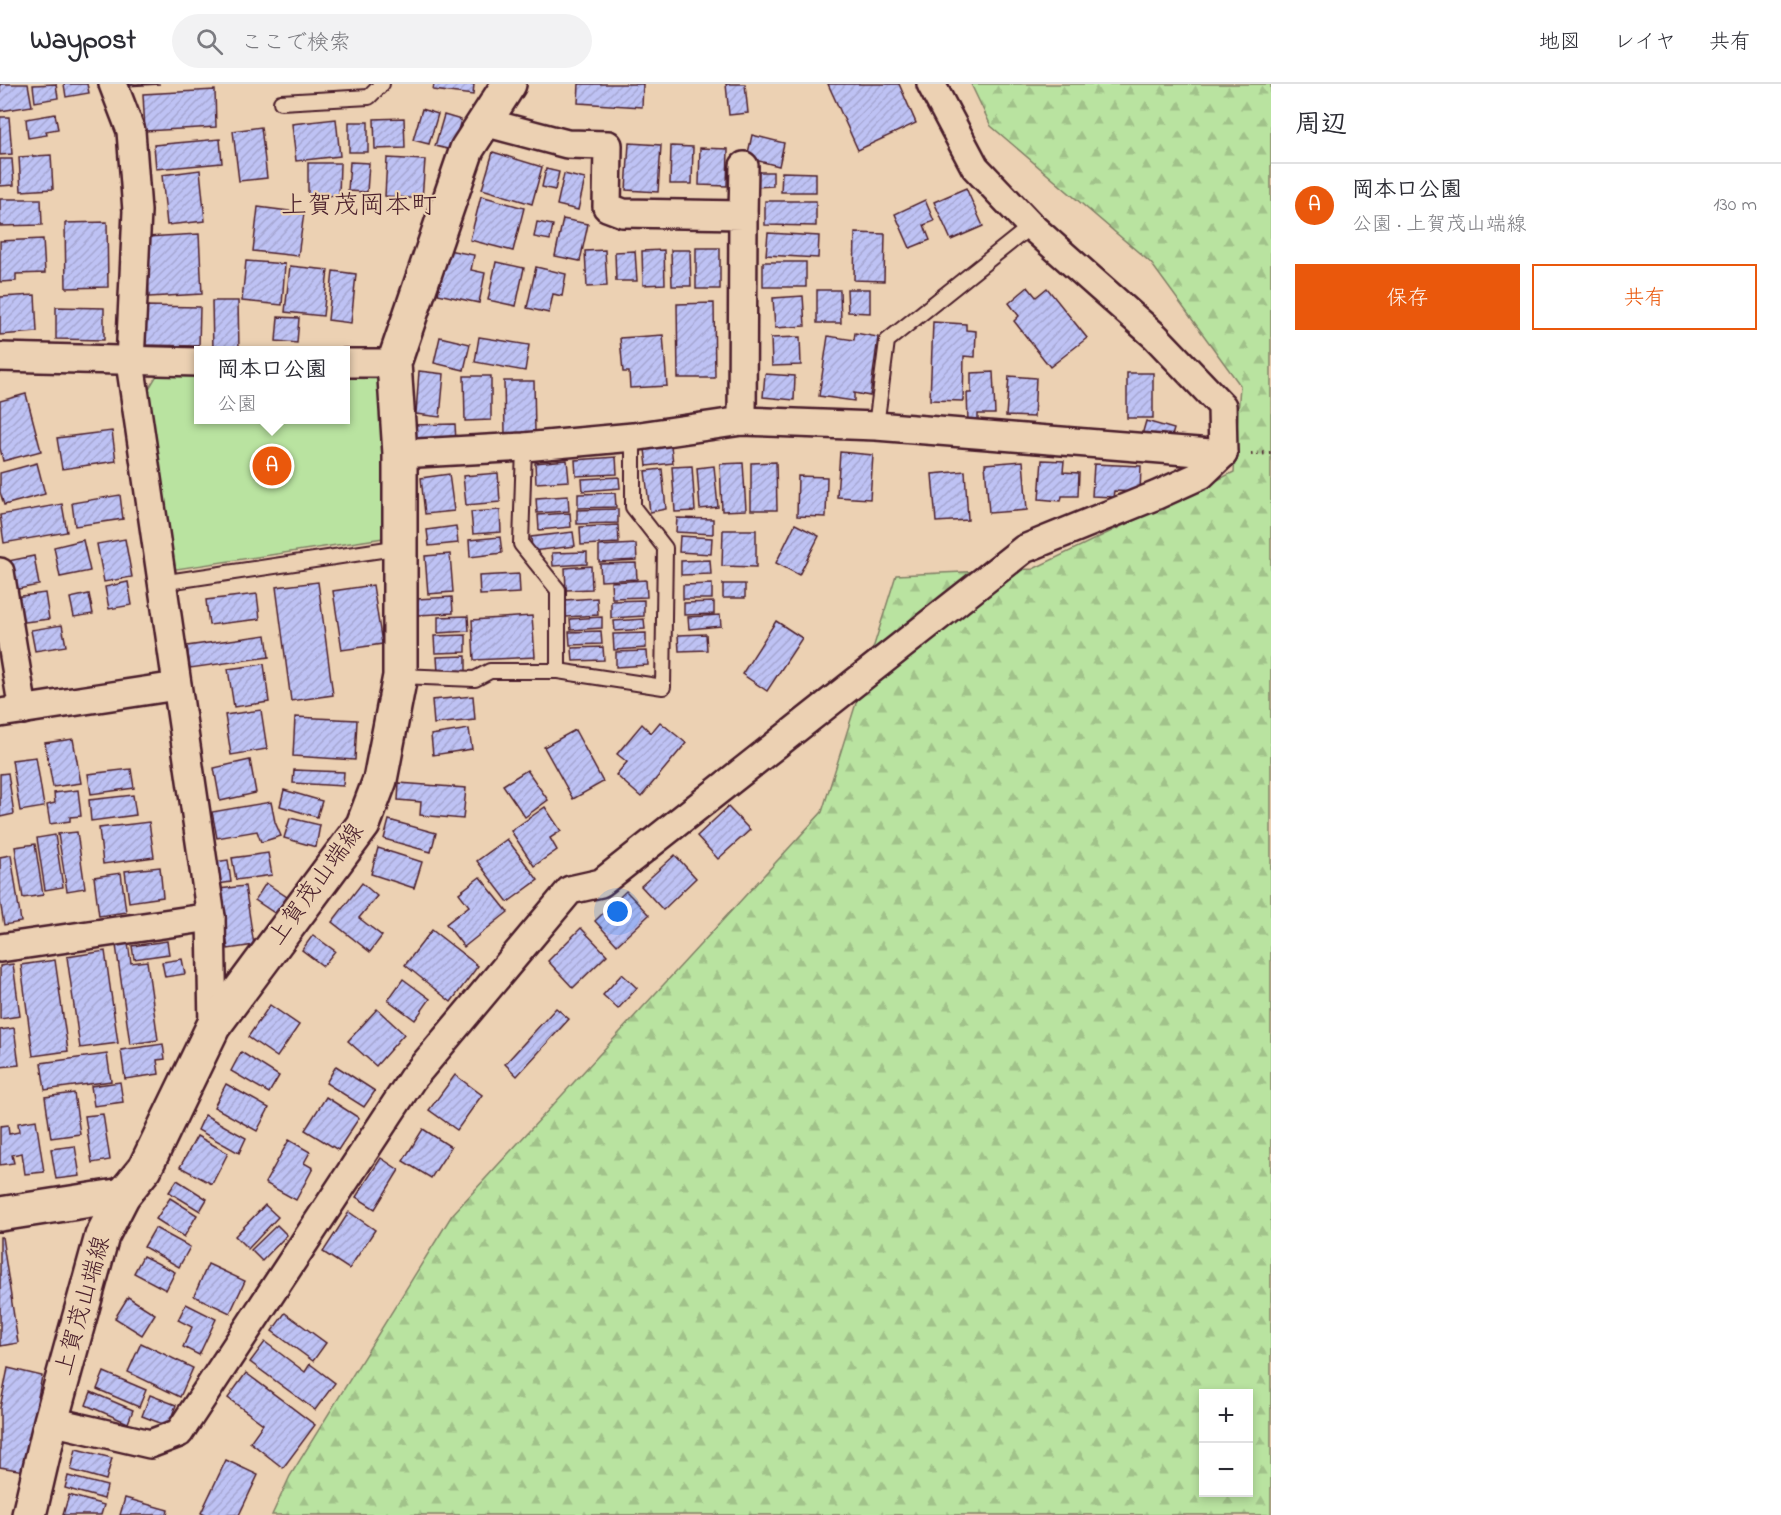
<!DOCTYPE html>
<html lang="ja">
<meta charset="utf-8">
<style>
body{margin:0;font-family:"Indie Flower","Klee One",sans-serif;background:#f2f2f3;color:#2b2b33}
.controls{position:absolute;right:18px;bottom:18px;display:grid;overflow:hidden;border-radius:0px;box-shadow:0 3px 9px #0003}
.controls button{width:54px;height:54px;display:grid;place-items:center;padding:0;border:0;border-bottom:2px solid #e1e1e2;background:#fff;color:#2b2b33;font:30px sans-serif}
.you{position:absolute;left:618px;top:828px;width:21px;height:21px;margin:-15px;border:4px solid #fff;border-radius:50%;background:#1a73e8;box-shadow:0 0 0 9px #1a73e833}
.badge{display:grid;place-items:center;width:39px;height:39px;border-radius:50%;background:#ea580c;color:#fff;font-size:20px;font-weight:700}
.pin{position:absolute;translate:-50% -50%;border:3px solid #fff;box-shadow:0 2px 6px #0006}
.popup{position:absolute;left:194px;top:262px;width:156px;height:78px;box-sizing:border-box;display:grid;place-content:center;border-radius:0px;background:#fff;filter:drop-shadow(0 2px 4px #0005);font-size:20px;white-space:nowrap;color:#7c7c81}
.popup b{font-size:22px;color:#2b2b33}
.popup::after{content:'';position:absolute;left:50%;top:100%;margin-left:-12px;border:12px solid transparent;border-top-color:#fff}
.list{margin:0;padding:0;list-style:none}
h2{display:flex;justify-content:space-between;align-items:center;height:78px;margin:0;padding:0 24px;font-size:26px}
h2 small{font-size:20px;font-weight:400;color:#7c7c81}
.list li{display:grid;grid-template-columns:39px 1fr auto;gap:18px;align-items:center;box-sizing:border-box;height:84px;padding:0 24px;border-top:2px solid #e1e1e2}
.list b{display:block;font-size:22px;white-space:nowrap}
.list p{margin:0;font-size:20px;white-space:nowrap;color:#7c7c81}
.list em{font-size:20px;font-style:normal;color:#7c7c81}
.actions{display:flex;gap:12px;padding:18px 24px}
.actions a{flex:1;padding:14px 0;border:2px solid #ea580c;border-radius:0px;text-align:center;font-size:21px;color:#ea580c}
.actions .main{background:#ea580c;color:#fff}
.icon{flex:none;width:33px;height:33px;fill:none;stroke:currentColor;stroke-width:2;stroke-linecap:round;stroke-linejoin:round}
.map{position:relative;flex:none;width:1271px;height:1431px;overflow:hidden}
header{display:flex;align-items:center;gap:36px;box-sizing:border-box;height:84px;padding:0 30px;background:#fff;border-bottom:2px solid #e1e1e2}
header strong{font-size:28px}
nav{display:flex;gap:33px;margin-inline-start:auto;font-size:21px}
.search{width:420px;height:54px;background:#f2f2f3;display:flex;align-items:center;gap:15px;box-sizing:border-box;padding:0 21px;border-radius:33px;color:#7c7c81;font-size:22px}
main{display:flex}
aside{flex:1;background:#fff}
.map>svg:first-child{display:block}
.forest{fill:url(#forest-firs);stroke:#828166;stroke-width:1.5;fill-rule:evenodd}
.park{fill:#b9e3a0;stroke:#828166;stroke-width:1.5}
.building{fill:url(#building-hatch);stroke:#4a1f2b;stroke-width:1.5}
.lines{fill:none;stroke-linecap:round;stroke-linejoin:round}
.lane-casing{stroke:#4a1f2b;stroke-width:18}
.street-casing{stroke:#4a1f2b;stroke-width:32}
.secondary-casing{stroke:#4a1f2b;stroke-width:38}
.path{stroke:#4a1f2b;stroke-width:4;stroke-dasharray:1.5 4.5;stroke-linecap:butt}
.lane{stroke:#ecd1b3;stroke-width:14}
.street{stroke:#ecd1b3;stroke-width:27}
.secondary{stroke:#ecd1b3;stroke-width:33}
.labels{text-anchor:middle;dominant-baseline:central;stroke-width:4.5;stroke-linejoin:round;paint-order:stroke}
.street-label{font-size:24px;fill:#4a1f2b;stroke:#ecd1b3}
.neighbourhood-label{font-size:26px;fill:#4a1f2b;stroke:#ecd1b3}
</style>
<header>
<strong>Waypost</strong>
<div class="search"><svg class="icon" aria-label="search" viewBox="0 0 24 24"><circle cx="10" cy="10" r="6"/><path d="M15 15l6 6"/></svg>ここで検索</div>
<nav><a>地図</a><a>レイヤ</a><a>共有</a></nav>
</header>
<main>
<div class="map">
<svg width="1271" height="1431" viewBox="0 0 1271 1431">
<defs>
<pattern id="forest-firs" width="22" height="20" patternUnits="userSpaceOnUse" patternTransform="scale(1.5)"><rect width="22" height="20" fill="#b9e3a0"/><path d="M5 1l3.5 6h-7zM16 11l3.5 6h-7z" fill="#a1c28a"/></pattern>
<pattern id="building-hatch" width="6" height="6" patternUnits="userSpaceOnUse" patternTransform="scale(1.5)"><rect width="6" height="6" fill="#bec2f4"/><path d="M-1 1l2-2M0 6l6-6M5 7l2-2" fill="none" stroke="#a5a6d1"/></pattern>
</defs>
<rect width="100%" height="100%" fill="#ecd1b3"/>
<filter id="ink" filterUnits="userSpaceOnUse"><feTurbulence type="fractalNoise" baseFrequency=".0167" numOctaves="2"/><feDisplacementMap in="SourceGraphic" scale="12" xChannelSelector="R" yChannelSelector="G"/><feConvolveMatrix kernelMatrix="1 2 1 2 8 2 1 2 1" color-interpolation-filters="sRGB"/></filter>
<g filter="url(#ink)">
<path class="forest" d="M971 0H1271V1431H272L290 1392 452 1131 822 728 896 491 1033 485 1234 388 1240 301 1151 179 991 42ZM1204 1310H1248V1408H1204Z"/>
<path class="park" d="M157 291H198V336H346V294L387 295 390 453 170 486 145 311Z"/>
<g class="building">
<path d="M0 0H28L32 22 0 27Z"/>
<path d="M56 0 58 14 35 18 33 1Z"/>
<path d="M64 0H87L89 9 66 13Z"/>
<path d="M126 0H160L126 2Z"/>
<path d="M434 0H474L473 11 433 6Z"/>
<path d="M579 0H643L642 23 578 19Z"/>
<path d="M726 0H745L748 29 729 31Z"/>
<path d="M828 0H899L916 39 858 66Z"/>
<path d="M215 6 216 43 145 47 143 10Z"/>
<path d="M422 25 438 30 429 60 413 56Z"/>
<path d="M55 30 58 45 46 47 47 51 28 54 26 35Z"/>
<path d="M444 31 461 36 452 66 435 62Z"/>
<path d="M0 33H9L12 70 0 71Z"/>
<path d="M404 34 405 64 375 65 374 35Z"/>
<path d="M336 35 340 72 296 77 292 40Z"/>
<rect x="349" y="38" width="19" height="30"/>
<path d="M261 43 267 94 239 97 233 47Z"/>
<path d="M752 51 784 59 779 82 747 74Z"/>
<path d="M220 55 222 79 156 85 154 61Z"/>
<path d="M629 59 661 61 658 108 626 106Z"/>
<path d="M671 62 693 63 692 100H670Z"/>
<path d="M700 64 728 65 727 102 699 101Z"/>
<path d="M493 68 542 83 532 120 482 105Z"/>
<path d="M51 71 53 105 21 107 19 73Z"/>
<path d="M387 74 425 76 422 115 385 112Z"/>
<path d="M0 75H12L14 101 0 102Z"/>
<path d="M350 78 369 79 367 108 348 107Z"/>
<path d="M308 79H340L339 112 308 111Z"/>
<path d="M546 85 559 88 555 106 542 103Z"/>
<path d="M200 86 205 137 167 141 162 91Z"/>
<path d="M755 88H773V102L755 103Z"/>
<path d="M782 88 816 89V108H781Z"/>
<path d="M564 90 585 95 578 126 557 121Z"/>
<path d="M966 104 983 142 951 156 934 118Z"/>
<path d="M481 112 524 124 513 167 470 156Z"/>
<path d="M0 115H41L42 141 0 142Z"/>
<path d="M925 116 934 137 924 141 930 156 910 164 895 130Z"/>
<path d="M765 117H816V142L765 141Z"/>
<path d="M258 123 304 129 298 172 253 167Z"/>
<path d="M563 135 588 140 580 177 555 172Z"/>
<path d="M107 138 108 203 66 204 65 139Z"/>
<path d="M537 138 553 141 550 156 534 153Z"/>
<path d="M768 149 819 152 818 174 766 171Z"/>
<path d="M855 149 885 150 884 197 854 196Z"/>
<path d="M199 150 202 210 149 213 146 153Z"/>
<path d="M43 155 45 189 16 190V197L0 198V157Z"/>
<rect x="696" y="164" width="24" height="41"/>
<path d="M448 166 474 171 471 186 485 189 479 219 438 210Z"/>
<path d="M605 166 607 202 587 203 585 167Z"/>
<path d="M664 166 665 200 643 201 642 167Z"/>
<path d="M671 166H690L691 202H672Z"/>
<path d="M635 167 637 197H616L615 168Z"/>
<path d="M246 177 285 180 282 221 242 217Z"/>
<path d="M496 178 524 184 516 222 488 216Z"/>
<rect x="763" y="178" width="43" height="25"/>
<path d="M290 182 328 186 323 232 285 228Z"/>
<path d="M536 183 566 190 562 212 553 210 549 229 527 224Z"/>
<path d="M333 187 356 190 351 239 328 236Z"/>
<path d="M1028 203 1036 213 1047 204 1087 254 1050 283 1014 237 1019 232 1009 219Z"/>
<path d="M847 205H870V229L848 228Z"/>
<path d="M817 206H840L841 239H817Z"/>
<path d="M35 211 37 248 0 251V213Z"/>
<path d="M803 212 805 242 775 244 773 214Z"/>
<path d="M212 217H238L239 266H213Z"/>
<path d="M714 219 715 294H678L677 220Z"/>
<path d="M143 222 200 223 199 262 142 261Z"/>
<path d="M56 223 104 224V256L56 255Z"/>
<path d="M278 233 299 234 297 259 276 257Z"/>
<path d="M933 238 966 240V246L976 247 975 273 964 272 963 317 930 316Z"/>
<path d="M855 249 878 253 870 312 854 309V317L819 312 828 252 854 256Z"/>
<path d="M663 251 667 302 630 304 629 288H623L620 254Z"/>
<path d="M440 253 470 260 464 286 434 279Z"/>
<path d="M479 253 529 261 525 287 475 278Z"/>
<path d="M800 253 801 281 772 282 771 254Z"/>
<path d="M419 287 444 290 440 333 416 330Z"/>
<path d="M993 288 995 330H978V336L968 337 967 309H971V289Z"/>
<rect x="1127" y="289" width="26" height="45"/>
<path d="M765 290 795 292 794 316 763 313Z"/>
<path d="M464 292H491V336L465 337Z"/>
<path d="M1009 292 1036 294 1034 333 1006 332Z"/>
<path d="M504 297H534L535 348 505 349Z"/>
<path d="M26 310 41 367 3 377 0 364V317Z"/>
<path d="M1146 337 1174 345 1170 359 1142 351Z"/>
<path d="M455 340 456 358 412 359V341Z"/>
<path d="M112 347 116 377 62 385 57 354Z"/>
<path d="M671 362 673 379 647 382 645 365Z"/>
<path d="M840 368 873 371 870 415 837 413Z"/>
<path d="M616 373 617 390 576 392 575 376Z"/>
<path d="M567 376 569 397 536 399 535 379Z"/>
<path d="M1042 376 1064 377 1063 388 1079 389 1078 412H1062L1061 417 1039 415Z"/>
<path d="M1023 377 1027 426 989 429 985 380Z"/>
<path d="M776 378 777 426H751V379Z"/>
<path d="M37 379 45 410 4 421 0 408V389Z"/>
<path d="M743 379 746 426 722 427 720 380Z"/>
<path d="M1094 380 1141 382 1140 408 1114 407 1113 413 1092 412Z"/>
<path d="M692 382 695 427 675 428 672 383Z"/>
<path d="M714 382 718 423 700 425 697 384Z"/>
<path d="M662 385 666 425 650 428 645 387Z"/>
<path d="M965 387 968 436 936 438 932 390Z"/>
<path d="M498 389 500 418 466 421 463 392Z"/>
<path d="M449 390 454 427 425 430 421 394Z"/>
<path d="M798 392 827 393 826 433 797 432Z"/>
<path d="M619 393 620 404 583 407 582 395Z"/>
<path d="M615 409 616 423 578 424V410Z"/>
<path d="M120 411 123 435 75 442 72 419Z"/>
<path d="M568 412 569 427 537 429 536 414Z"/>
<path d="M62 420 67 448 4 459 0 431Z"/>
<path d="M618 425V439L577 440V426Z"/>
<path d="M500 426 501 448 473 450 471 428Z"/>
<path d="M570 429 571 443 539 446 538 431Z"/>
<path d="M677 434 713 435V450L676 448Z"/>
<path d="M795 440 819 452 799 491 776 479Z"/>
<path d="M618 441 619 459 581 461 580 443Z"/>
<path d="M456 442 458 459 429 462 427 446Z"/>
<path d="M723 446H756V483L722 482Z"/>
<path d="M573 448 575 462 532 467 531 453Z"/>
<path d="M680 452 712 454 711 470 679 468Z"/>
<path d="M500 453 502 469 470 473 469 456Z"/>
<path d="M125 455 132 493 104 498 97 460Z"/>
<path d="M83 456 90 487 60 493 54 463Z"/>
<path d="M636 460 637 476 599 478V462Z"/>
<path d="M587 468V480L553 482 552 469Z"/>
<path d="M450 470 453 508 428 510 425 472Z"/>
<path d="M34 472 39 501 13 506 8 477Z"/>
<path d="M710 476 711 490 681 491V477Z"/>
<path d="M636 479 637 495 601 497 600 480Z"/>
<path d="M591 482 592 505 566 506 565 484Z"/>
<path d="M519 490 520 509 480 511 479 492Z"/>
<path d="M646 496 647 513 612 514 611 498Z"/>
<path d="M128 498 132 521 109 525 105 503Z"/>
<path d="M318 498 333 611 291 617 276 503Z"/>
<path d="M712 500V515H683V501Z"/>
<rect x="723" y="500" width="22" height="14"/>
<path d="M373 501 382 560 342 566 333 507Z"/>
<path d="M45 509 49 535 17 539 14 513Z"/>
<path d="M89 510 93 530 74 533 70 514Z"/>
<path d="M257 510 260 535 209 541 206 516Z"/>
<path d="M452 513 453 529 418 531 417 515Z"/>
<path d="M597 514 598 531 566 533 565 516Z"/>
<path d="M644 516V532L611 534V517Z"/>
<path d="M714 518V530L684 531V519Z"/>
<path d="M720 531 721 542 689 545 688 533Z"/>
<path d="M468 532 469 547 438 549V533Z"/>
<path d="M532 532 535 573 474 576 472 536Z"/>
<path d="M602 533V544L571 546 570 535Z"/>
<path d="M644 535 645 545 615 547 614 537Z"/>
<path d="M776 537 802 554 767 607 742 590Z"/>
<path d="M62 541 66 562 35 567 31 546Z"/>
<path d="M601 547 602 560 570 561 569 548Z"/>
<path d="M646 549V564L614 566 613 550Z"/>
<path d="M706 550 707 566 679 567 678 551Z"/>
<path d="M266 551 269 573 190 584 187 562Z"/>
<path d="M466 551V568L435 569 434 552Z"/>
<path d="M603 563 604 576 573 577 572 564Z"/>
<path d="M647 567 648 581 616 583V568Z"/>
<path d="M466 572V588H438L437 573Z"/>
<path d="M264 580 269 618 234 623 228 585Z"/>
<path d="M473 612 475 636 434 640 432 616Z"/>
<path d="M261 626 267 665 231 671 225 631Z"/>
<path d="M295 633 357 636 355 676 293 672Z"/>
<path d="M660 638 686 659 641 713 616 691 627 678 617 670 642 640 651 649Z"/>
<path d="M469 645 472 665 433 671 431 651Z"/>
<path d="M575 646 603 698 573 715 544 663Z"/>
<path d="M73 655 81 699 53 703 45 659Z"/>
<path d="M36 673 44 723 20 727 12 676Z"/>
<path d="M250 676 256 709 220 717 214 684Z"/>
<path d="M131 685 134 704 91 710 88 690Z"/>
<path d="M294 686 344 688 343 702 293 699Z"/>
<path d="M527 686 548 716 525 733 503 701Z"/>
<path d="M8 689 14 730 0 733V690Z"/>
<path d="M399 699 466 704 463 735 420 731 421 718 398 716Z"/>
<path d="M78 706 81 732 70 733V737L50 740 47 721 55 719 54 709Z"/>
<path d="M284 706 322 717 317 733 280 722Z"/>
<path d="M133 711 136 731 91 737 89 716Z"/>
<path d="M271 718 275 738 281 752 261 758 257 747 217 754 212 728Z"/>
<path d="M545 723 561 747 550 754 557 766 534 782 511 747Z"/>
<path d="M728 723 750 746 718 775 697 752Z"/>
<path d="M290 734 320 741 316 763 284 754Z"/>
<path d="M389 736 436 749 431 768 384 755Z"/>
<path d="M149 738 154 773 103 780 99 744Z"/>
<path d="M77 748 85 804 67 807 58 750Z"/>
<path d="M55 751 63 803 45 806 37 754Z"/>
<path d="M507 755 538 796 508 818 477 777Z"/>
<path d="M35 760 43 811 23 814 15 763Z"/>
<path d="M378 764 422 778 414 804 371 790Z"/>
<path d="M268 769 272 791 236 796 232 774Z"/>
<path d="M11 771 21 838 4 841 0 817V773Z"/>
<path d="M675 771 696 794 663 826 641 802Z"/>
<path d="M228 776 231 798 218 800 215 778Z"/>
<path d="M160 783 163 813 129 818 125 787Z"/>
<path d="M121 789 126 828 99 832 94 793Z"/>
<path d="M480 793 508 828 464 863 446 840 469 822 459 809Z"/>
<path d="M266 799 290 815 279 832 255 816Z"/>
<path d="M362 799 377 812 359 834 382 852 370 868 332 838Z"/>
<path d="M245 802 254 861 228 865 219 805Z"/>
<path d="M626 807 649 831 617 861 595 837Z"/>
<path d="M581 844 607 871 573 904 548 877Z"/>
<path d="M432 846 478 882 451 918 405 881Z"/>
<path d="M313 851 335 867 323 882 302 866Z"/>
<path d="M167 857 169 870 134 875 132 862Z"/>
<path d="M128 859 131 879 147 877 158 956 130 960 116 861Z"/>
<path d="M105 867 118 959 80 964 67 873Z"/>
<path d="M182 875 185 890 165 893 162 878Z"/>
<path d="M55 876 68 967 33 972 21 881Z"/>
<path d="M13 880 20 932 0 935V882Z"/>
<path d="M622 890 637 904 618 925 603 911Z"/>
<path d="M403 895 430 915 415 936 388 916Z"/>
<path d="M270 921 299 941 277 973 248 953Z"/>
<path d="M556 924 569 935 517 992 505 980Z"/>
<path d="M377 925 404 950 376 982 348 957Z"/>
<path d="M14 944 19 981 0 983V946Z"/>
<path d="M163 960 165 975 157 976 159 990 125 995 121 966Z"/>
<path d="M241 968 279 992 269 1009 231 987Z"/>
<path d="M107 970 111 997 45 1006 41 979Z"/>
<path d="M336 982 375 1007 364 1023 326 999Z"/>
<path d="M455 991 482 1011 457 1046 429 1026Z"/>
<path d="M120 998 123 1018 94 1022 91 1002Z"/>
<path d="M226 1000 269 1024 257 1047 214 1023Z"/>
<path d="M74 1009 80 1050 51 1054 45 1013Z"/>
<path d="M326 1013 359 1034 338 1066 305 1046Z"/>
<path d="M103 1030 110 1076 92 1079 85 1032Z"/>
<path d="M205 1031 246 1054 239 1069 198 1046Z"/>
<path d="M36 1036 44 1088 25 1090 22 1069 12 1071 14 1079 0 1081V1042L8 1041 9 1050 19 1048 18 1039Z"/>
<path d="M423 1045 451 1063 431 1094 403 1077Z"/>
<path d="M197 1052 228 1069 212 1100 180 1083Z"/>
<path d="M289 1056 310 1068 304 1079 313 1084 296 1116 265 1099Z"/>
<path d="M75 1062 80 1092 56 1095 51 1065Z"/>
<path d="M381 1074 399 1086 375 1125 356 1113Z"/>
<path d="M177 1096 207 1115 200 1127 169 1108Z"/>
<path d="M170 1114 197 1131 184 1153 156 1135Z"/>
<path d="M265 1121 278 1133 248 1165 235 1152Z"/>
<path d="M349 1128 375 1146 349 1185 323 1168Z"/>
<path d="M277 1141 287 1151 262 1177 251 1166Z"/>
<path d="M155 1144 190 1163 179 1183 144 1163Z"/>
<path d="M0 1153H2L18 1259 0 1262Z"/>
<path d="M143 1172 175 1188 166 1206 134 1189Z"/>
<path d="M208 1180 245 1197 230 1229 194 1212Z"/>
<path d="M128 1213 155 1230 142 1251 115 1234Z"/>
<path d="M186 1220 216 1235 199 1271 183 1263 192 1243 178 1236Z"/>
<path d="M285 1229 326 1259 313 1277 272 1247Z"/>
<path d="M265 1258 305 1288 310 1280 335 1299 315 1326 250 1278Z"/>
<path d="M141 1259 193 1284 180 1313 128 1288Z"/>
<path d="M8 1284 42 1292 24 1387 0 1383V1324Z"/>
<path d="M104 1288 146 1306 139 1323 97 1305Z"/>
<path d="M246 1289 315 1341 283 1384 250 1358 263 1340 228 1314Z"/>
<path d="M91 1308 133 1326 128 1339 86 1321Z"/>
<path d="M150 1311 176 1321 168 1342 142 1332Z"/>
<path d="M76 1365 112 1374 106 1396 71 1386Z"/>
<path d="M226 1376 258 1391 239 1431H205L201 1429Z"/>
<path d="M68 1392 107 1402 104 1415 65 1404Z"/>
<path d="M69 1411 104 1421 101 1431H63Z"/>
<path d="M125 1414 168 1426 167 1431H120Z"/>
</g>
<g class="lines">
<g class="lane-casing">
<g id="lane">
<path d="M281 18 369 13 382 0"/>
<path d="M876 342 887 257 1031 142"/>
<path d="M524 363 521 460 558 506V587"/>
<path d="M161 499 401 463"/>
<path d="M400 592 475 595 490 587H558L663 603 665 464 633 423V353"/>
</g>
</g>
<g class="street-casing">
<g id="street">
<path d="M113 0 131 47 137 127 130 278 211 833 213 943"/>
<path d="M484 38 567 60 608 61 607 123 623 129 743 131 742 337"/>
<path d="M743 131 744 82"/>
<path d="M0 273 198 278"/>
<path d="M346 279H394"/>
<path d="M400 370 524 363 633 353 742 337 876 342 1223 370 1222 322 1155 252 1031 142 975 83 931 0"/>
<path d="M0 488 23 626"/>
<path d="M0 629 177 602"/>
<path d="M0 864 211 833"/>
<path d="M51 1337 150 1360 179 1349 412 995 570 806 601 799 1024 465 1157 411 1201 391 1223 370"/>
</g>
</g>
<g class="secondary-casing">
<g id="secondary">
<path d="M0 1130 123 1111"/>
<path d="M29 1431 51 1337 102 1152 123 1111 145 1084 213 943 363 741 380 696 400 592V370L394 279 467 65 509 0"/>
</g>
</g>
<path class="path" d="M1251 370 1271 369"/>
<use href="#lane" class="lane"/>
<use href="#street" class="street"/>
<use href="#secondary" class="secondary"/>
</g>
</g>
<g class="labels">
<g class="street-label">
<text transform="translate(317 801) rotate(-54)">上賀茂山端線</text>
<text transform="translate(84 1222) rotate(-74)">上賀茂山端線</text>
</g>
<g class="neighbourhood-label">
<text x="359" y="123">上賀茂岡本町</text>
</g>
</g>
</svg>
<div class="controls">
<button>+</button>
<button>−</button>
</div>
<div class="you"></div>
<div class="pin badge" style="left:272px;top:382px">A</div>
<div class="popup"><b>岡本口公園</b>公園</div>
</div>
<aside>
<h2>周辺<small></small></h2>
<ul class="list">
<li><span class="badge">A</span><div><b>岡本口公園</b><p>公園 · 上賀茂山端線</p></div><em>130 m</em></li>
</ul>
<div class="actions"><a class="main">保存</a><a>共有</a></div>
</aside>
</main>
